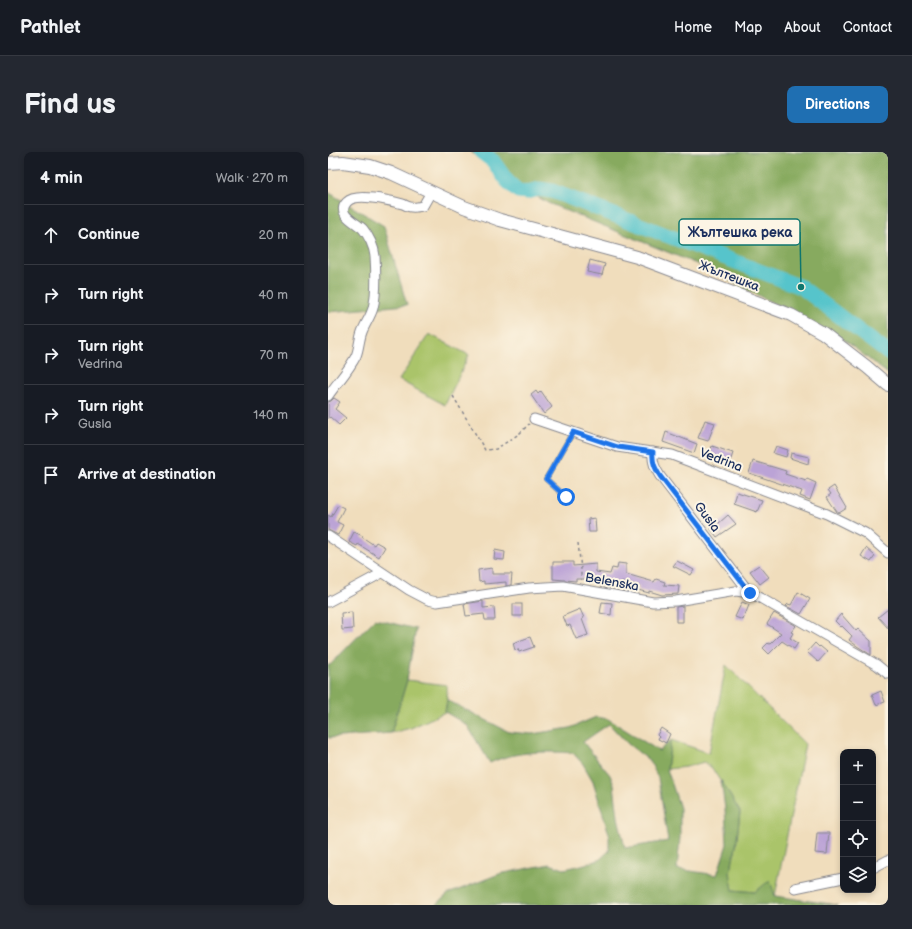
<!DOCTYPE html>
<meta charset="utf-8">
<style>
body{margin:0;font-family:"Balsamiq Sans",sans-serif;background:#242831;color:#f1f3f6}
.controls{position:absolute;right:12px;bottom:12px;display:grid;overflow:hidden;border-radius:8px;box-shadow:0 2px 6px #0003}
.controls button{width:36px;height:36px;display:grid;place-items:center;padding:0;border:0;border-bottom:1px solid #363941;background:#171b24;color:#f1f3f6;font:20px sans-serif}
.stop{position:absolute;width:12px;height:12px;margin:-9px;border:3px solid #1a73e8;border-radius:50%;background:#fff}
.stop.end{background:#1a73e8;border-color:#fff;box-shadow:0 1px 4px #0008}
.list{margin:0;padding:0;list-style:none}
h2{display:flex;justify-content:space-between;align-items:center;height:52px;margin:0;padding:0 16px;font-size:17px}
h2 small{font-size:13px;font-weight:400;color:#9ea1a6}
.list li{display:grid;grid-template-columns:26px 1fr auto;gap:12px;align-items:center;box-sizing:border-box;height:60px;padding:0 16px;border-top:1px solid #363941}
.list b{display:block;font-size:15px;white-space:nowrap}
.list p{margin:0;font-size:13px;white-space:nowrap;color:#9ea1a6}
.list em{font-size:13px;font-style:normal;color:#9ea1a6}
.icon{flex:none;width:22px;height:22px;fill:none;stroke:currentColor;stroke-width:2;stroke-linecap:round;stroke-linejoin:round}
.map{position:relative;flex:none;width:560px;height:753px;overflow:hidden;border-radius:8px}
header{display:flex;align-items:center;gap:24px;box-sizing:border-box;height:56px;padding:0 20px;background:#171b24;border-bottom:1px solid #363941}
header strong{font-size:19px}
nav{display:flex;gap:22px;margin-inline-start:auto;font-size:14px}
.intro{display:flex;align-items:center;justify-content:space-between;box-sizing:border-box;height:96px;padding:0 24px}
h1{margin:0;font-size:28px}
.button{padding:10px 18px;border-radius:8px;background:#1f6fb2;color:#fff;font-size:14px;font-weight:700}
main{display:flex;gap:24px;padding:0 24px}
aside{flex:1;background:#171b24;border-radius:8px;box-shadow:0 2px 6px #0003}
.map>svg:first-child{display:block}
.green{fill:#aac46b;stroke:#627a64}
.forest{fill:#87aa5f;stroke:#516c5e;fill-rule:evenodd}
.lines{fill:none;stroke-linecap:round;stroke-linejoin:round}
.river{stroke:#56c4cb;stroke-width:15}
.building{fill:#bba3d6}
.service-casing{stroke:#86868d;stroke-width:6}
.minor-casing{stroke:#86868d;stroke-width:11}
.secondary-casing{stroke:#86868d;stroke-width:14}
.path{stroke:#86868d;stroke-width:1.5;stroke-dasharray:3 3;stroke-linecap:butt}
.service{stroke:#fff;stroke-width:4.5}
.minor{stroke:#fff;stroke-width:9}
.secondary{stroke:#fff;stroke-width:12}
.route{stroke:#1a73e8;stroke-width:5}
.labels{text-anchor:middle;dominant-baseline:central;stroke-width:4;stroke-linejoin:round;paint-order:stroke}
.street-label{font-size:13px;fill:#1b2f5e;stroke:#fcf5e5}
.leader{fill:none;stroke:#0f766e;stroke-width:1.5}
.callout-dot{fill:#0f766e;stroke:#fcf5e5;stroke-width:1.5}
.callout{fill:#fcf5e5;stroke:#0f766e;stroke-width:1.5}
.callout-label{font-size:14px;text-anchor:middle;font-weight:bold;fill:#1b2f5e}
</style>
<header>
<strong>Pathlet</strong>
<nav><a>Home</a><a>Map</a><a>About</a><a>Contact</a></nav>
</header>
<div class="intro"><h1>Find us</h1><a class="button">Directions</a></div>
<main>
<aside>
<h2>4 min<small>Walk · 270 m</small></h2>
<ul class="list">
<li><svg class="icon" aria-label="ahead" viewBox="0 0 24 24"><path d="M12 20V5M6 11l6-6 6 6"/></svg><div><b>Continue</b></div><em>20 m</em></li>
<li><svg class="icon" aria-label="right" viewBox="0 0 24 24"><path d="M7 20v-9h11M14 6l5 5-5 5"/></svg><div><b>Turn right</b></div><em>40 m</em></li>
<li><svg class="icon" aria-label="right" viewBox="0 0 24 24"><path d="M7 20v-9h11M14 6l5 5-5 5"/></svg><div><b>Turn right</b><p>Vedrina</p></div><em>70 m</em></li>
<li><svg class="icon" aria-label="right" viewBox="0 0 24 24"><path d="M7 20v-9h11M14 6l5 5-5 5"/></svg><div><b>Turn right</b><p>Gusla</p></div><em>140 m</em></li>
<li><svg class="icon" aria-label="arrive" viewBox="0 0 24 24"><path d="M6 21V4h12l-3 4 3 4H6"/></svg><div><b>Arrive at destination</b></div></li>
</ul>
</aside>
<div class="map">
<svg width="560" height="753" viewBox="0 0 560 753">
<rect width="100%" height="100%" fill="#fcf5e5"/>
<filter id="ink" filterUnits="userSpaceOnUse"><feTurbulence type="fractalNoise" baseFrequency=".025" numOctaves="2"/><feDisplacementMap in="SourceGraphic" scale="8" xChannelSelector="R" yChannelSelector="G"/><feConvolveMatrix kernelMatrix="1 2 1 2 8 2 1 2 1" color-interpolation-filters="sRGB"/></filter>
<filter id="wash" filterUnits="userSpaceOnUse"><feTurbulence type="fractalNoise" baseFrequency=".012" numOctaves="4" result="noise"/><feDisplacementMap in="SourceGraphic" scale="16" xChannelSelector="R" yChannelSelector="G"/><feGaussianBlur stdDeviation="0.9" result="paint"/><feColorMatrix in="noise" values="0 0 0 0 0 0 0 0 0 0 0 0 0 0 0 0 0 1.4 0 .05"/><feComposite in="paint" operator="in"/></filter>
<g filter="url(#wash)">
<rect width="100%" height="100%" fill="#f0ddbc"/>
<g class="green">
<path d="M101 182 141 203 117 253 71 228Z"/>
<path d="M398 513 477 592 447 744 427 740 404 738 402 720 408 695 412 660 384 616 376 610 358 615 339 617 343 588 381 601Z"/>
<path d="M79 528 119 533V548L117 560 83 576 63 581Z"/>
</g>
<g class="forest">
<path d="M143 0H560V222L515 187 371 113 220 51 176 25Z"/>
<path d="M0 40 56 74 79 153 0 160Z"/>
<path d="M47 467 88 477 79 528 63 581 0 586V513H2Z"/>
<path d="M119 548 181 580 204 582 242 576 268 565 280 567 331 599 343 588 339 617 352 656V686L349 717 389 723 399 692 397 657 393 628 412 660 408 695 402 720 405 738 427 740 442 728 447 744 509 753H108L120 742 171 722 222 712 236 717 250 714 271 708 281 699V682L265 629 255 612 245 601C217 599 187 599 162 611L139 573 117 560ZM281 572 300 592 322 609 330 626 340 689 297 696 290 665 286 633 282 623 255 590Z"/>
</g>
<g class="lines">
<path class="river" d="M153 0 165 9 179 29 190 39 199 40 211 37 224 39 473 135 560 201"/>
</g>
<g id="blocks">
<g class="building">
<path d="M262 108 277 112 274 123 259 120Z"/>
<path d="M208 239 210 242 213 239 224 255 216 262 203 243Z"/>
<path d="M6 246 12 250 7 257 18 266 11 273 2 265 0 267V250L3 249Z"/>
<path d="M377 268 387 271 380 289 370 286Z"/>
<path d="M338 280 369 292 366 301 335 290Z"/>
<path d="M384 294 405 301 401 313 380 306Z"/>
<path d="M448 294 460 298 458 305 445 301Z"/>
<path d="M463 301 481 305 480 312 462 306Z"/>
<path d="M425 309 458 319 457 322 478 329 479 327 488 331 482 348 472 344 474 339 421 321Z"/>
<path d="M506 334 519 356 511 361 509 360 499 345 503 342 500 338Z"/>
<path d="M409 340 434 348 429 360 406 352Z"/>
<path d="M10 353 16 356 9 370 15 373 10 383 0 378V363L3 365Z"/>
<path d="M400 363 408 372 389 385 383 377 391 371Z"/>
<path d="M267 366 268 380H261L260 367Z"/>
<path d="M26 380 35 384 34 385 46 393 48 390 57 395 51 405 30 392 29 394 21 390Z"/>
<path d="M538 396 547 404 543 410 533 404Z"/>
<path d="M167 398 177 400 176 408 166 407Z"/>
<path d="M349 409 366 418 363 423 345 414Z"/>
<path d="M225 410H245V414L268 412V420L282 422 284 416 289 417 290 411 298 412V422L326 430 328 427 337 430 336 433 351 434 350 442 334 443 321 439V441L310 438 311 434 293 430 291 437 272 433 273 427H248V429L225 427Z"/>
<path d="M431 413 441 425 432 432 422 419Z"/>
<path d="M164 416V422H184L183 433 178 434V430L156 432V429L151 430 150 418Z"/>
<path d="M470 440 482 447 473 462 458 454 460 452 463 453Z"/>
<path d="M155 449V456L166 455 167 468H157L156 462 138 464 136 452Z"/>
<path d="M274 450 284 451 283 463 272 461Z"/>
<path d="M414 450 421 453 415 468 407 465Z"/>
<rect x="185" y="452" width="9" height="12"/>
<path d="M355 454V470H348V455Z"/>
<path d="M252 457 256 466 254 467 260 483 248 487 242 473 239 474 235 464Z"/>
<path d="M560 457V476L550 465Z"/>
<path d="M24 460 25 477 14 478 13 461Z"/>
<path d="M446 461 467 473 468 474 463 480 465 481 462 486 470 491 466 497 454 489 441 502 435 496 440 491 442 492 453 481 439 472Z"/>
<path d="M513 462 528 479 530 477 543 489V503L529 494 521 488 524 484 514 474 513 475 507 469Z"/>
<path d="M202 485 206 495 191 500 190 497 187 498 185 491Z"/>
<path d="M487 491 491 495 492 494 499 500 490 510 479 500Z"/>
<path d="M553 539 557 550 548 553 544 543Z"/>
<path d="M333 576 342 582 338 591 330 587 331 585 329 583Z"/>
<path d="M489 681H501L499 702 487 701Z"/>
</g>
</g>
</g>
<g filter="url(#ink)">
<use href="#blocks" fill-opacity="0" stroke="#86868d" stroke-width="1"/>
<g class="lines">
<g class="service-casing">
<path id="service" d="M238 345 218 327 245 280"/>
</g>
<g class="minor-casing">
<g id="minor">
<path d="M0 244C9 231 21 218 28 204 31 197 31 188 34 180 37 172 43 164 45 156 49 140 48 120 47 104 46 95 41 84 35 77 29 71 7 62 19 50 28 40 63 49 75 52 77 53 80 55 83 55 87 56 92 54 95 54L103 40"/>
<path d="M206 267 289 295 344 303 499 362 537 381 560 401"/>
<path d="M325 300C324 310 327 316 332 324L422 441"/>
<path d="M0 384 81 438 100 448 109 450 201 436 235 434 325 450 348 449 408 439 422 441 434 447 549 513 560 522"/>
<path d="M0 450 54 421"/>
<path d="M545 716 560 708"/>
<path d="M467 736 515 726"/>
</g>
</g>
<g class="secondary-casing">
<path id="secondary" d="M0 11 15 10 42 14 63 21 136 55 172 68 309 105 463 163 495 181 539 215 560 233"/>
</g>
<g class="path">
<path d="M125 244 157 298 168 297 191 282 201 272"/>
<path d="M250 391 253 417V428"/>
</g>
<use href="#service" class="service"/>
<use href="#minor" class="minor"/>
<use href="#secondary" class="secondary"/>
</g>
</g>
<g class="lines" filter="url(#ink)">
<path class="route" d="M238 345 218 327 245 280 290 295 325 300C324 310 327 316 332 324L422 441"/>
</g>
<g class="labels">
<g class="street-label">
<text transform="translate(401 124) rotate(21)">Жълтешка</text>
<text transform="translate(393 308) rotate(21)">Vedrina</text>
<text transform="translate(379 365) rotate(53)">Gusla</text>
<text transform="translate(284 430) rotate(10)">Belenska</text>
</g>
</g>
<path class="leader" d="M473 135L472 80"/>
<circle class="callout-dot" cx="473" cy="135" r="4"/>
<rect class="callout" x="351" y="67" width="121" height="26" rx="4"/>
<g class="callout-label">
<text x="412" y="85">Жълтешка река</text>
</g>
</svg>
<div class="controls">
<button>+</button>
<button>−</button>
<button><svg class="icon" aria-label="locate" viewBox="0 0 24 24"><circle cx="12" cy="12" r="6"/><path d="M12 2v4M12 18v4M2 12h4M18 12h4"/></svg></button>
<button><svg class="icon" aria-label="layers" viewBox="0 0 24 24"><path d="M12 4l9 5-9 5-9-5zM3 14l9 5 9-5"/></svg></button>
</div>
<div class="stop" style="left:238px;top:345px"></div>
<div class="stop end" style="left:422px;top:441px"></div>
</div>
</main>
